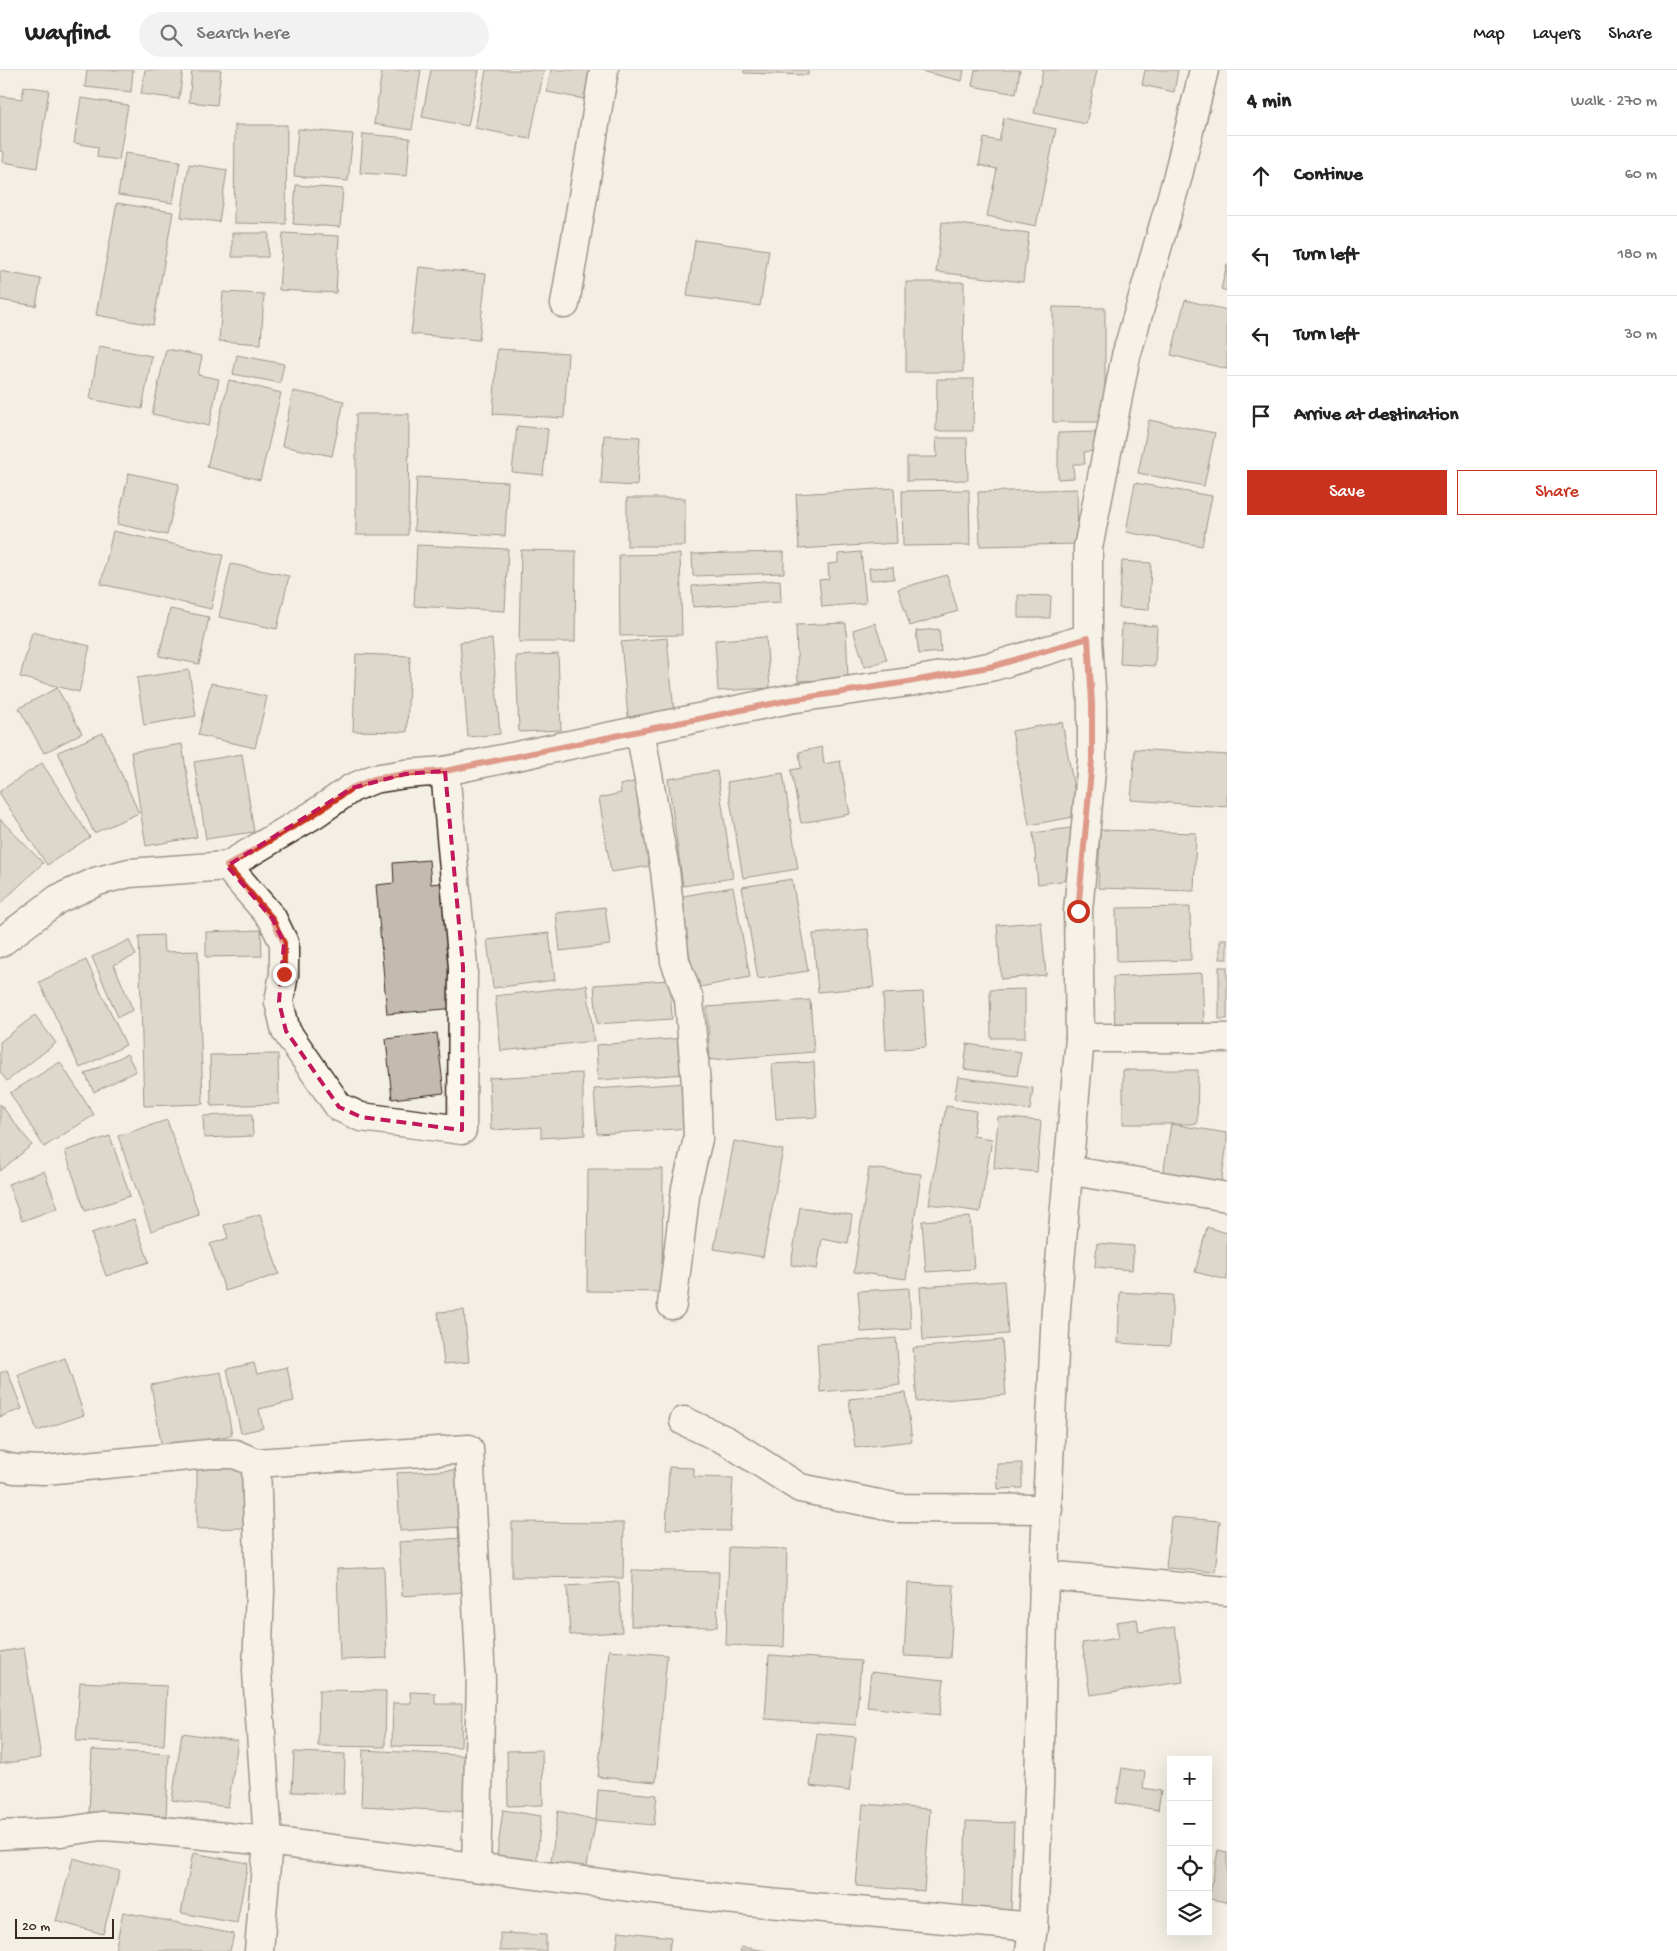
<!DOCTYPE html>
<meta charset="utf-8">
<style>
body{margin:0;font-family:"Gochi Hand",sans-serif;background:#f2f2f2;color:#222}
.controls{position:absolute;right:15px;bottom:15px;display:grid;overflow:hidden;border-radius:0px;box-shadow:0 5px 20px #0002}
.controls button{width:45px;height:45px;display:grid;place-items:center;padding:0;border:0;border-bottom:1px solid #e0e0e0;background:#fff;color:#222;font:25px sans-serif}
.scale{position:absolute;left:15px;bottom:12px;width:99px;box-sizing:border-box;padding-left:5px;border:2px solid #3b2a1e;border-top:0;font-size:14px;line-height:18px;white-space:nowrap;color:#3b2a1e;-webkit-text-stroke:4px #fbf7ec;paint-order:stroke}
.stop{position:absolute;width:15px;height:15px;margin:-11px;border:4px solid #c8321e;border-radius:50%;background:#fff}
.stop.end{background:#c8321e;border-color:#fff;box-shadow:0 1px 5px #0008}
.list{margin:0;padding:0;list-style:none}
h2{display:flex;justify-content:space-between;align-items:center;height:65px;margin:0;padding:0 20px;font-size:21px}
h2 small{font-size:16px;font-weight:400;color:#767676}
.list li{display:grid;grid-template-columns:32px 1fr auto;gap:15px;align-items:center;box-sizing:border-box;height:80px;padding:0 20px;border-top:1px solid #e0e0e0}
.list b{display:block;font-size:19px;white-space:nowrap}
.list em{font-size:16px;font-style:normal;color:#767676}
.actions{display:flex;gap:10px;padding:15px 20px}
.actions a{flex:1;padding:11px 0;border:1px solid #c8321e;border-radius:0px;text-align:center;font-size:18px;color:#c8321e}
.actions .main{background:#c8321e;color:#fff}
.icon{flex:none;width:28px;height:28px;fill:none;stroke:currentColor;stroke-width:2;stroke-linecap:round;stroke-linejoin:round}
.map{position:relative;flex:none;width:1227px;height:1881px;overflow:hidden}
header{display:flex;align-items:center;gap:30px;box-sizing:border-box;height:70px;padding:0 25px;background:#fff;border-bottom:1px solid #e0e0e0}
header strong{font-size:24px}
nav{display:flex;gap:28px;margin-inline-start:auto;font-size:18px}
.search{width:350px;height:45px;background:#f2f2f2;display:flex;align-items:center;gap:12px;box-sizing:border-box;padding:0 18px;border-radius:28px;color:#767676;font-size:19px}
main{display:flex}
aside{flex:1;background:#fff}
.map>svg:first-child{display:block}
.building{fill:#c3bbb0;stroke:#3b2a1e}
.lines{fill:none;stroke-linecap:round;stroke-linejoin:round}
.minor-casing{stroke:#3b2a1e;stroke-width:31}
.minor{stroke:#fbf7ec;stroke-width:28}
.route{stroke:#c8321e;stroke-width:6}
.marked{fill:none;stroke:#c2185b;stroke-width:4;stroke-dasharray:10 6;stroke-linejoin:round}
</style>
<header>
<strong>Wayfind</strong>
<div class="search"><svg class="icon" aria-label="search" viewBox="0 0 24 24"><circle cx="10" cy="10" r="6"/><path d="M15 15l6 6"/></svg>Search here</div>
<nav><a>Map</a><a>Layers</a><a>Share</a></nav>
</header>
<main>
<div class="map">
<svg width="1227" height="1881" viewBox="0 0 1227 1881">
<rect width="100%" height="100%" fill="#f3efe4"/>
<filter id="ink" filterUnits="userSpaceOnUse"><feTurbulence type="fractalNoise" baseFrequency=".02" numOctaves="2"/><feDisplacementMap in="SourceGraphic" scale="10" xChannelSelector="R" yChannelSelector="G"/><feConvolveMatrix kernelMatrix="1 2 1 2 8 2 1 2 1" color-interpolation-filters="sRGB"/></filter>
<g filter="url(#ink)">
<g class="building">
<path d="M87 0H133L131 22 85 17Z"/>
<path d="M145 0H183L179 29 141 24Z"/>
<path d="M192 0H221L217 35 189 32Z"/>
<path d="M382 0H421L412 60 374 54Z"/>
<path d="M431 0H479L468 56 422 47Z"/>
<path d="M486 0H544L530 69 475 58Z"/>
<path d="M551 0H590L584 29 547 22Z"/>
<path d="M744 0H808V5L744 3Z"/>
<path d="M916 0H964L962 11Z"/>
<path d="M975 0H1020L1016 24 972 16Z"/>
<path d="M1043 0H1097L1086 54 1034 43Z"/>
<path d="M1145 0H1178L1174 22 1142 15Z"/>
<path d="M24 16 49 20 37 98 3 92 4 82 0 81V26L22 29Z"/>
<path d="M81 28 128 35 119 90 97 87 98 77 74 73Z"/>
<path d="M1004 48 1056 59 1036 156 987 146 997 99 979 95 984 68 999 71Z"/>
<path d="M235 55H287L286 154 234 153Z"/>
<path d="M298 59 353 64 348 111 294 106Z"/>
<path d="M363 64 410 68 407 106 360 103Z"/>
<path d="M125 83 180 91 173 133 118 125Z"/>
<path d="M189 94 227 100 219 152 181 147Z"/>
<path d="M296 115 343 119 340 157 293 154Z"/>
<path d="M117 133 173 142 153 255 96 245Z"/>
<path d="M942 152 1029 163 1023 212 936 202Z"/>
<path d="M232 163H269L268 187H232Z"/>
<path d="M283 163 339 166 336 223 279 220Z"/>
<path d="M695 170 769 180 760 236 687 226Z"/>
<path d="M1227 194V221L1221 219Z"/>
<path d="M419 197 486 204 479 270 411 264Z"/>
<path d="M0 201 41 209 36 236 0 230Z"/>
<path d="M906 212H964L963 302H906Z"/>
<path d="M223 222 264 224 261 274 219 271Z"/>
<path d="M1185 230 1227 240V299L1171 285Z"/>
<path d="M1053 237 1105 238V352H1053Z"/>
<path d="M99 276 152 286 142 339 90 329Z"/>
<path d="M166 279 202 286 198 305 219 309 209 356 152 344Z"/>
<path d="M497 279 568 283 564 348 493 344Z"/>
<path d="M237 285 284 294 280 313 233 304Z"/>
<path d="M937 309H974L973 361H936Z"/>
<path d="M229 310 281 323 260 410 207 397Z"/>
<path d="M293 321 344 331 332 386 282 376Z"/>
<path d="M356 344H409L408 465H356Z"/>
<path d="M1149 350 1215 363 1204 416 1138 403Z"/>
<path d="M517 356 548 359 543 405 512 402Z"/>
<path d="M1095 362V381L1084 382 1085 394H1073L1074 408 1058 409V363Z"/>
<path d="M604 365 640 367 637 416 601 414Z"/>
<path d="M936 368H967L968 410 907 411V387H937Z"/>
<path d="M129 403 179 414 167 465 117 454Z"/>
<path d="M417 407 508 412 505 466 414 461Z"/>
<path d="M1135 413 1212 426 1202 476 1126 462Z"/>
<path d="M894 418 897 473 799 479 796 424Z"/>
<path d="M1077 419 1078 474 980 476 978 422Z"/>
<path d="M969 420 970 475 903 476 902 421Z"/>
<rect x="627" y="428" width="58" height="48"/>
<path d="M113 461 223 485 211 539 101 514Z"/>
<path d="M417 475 508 479 505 541 414 536Z"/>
<path d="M521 480 576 481 575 572H519Z"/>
<path d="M784 482V503L693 506 692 484Z"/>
<path d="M861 482 866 533 822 537 819 510 829 509 828 494 838 493V484Z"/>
<path d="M680 484 682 565 620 566 619 485Z"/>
<path d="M1122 491 1151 493 1149 540 1119 538Z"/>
<path d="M231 494 289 506 277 559 219 547Z"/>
<path d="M893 497 894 509 870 510 869 498Z"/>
<path d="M947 505 958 541 910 556 898 519Z"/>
<path d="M780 510 781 532 693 537 692 516Z"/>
<path d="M1018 525 1051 526 1050 548H1018Z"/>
<path d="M170 539 209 547 199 594 159 586Z"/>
<path d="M846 553 848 609 798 611 796 555Z"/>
<path d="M875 553 887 590 865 597 853 560Z"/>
<path d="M1122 554 1157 556 1155 596 1120 594Z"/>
<path d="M939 559 941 582 919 584 916 561Z"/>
<path d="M32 562 90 576 79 622 20 607Z"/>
<path d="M766 567 770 618 718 621 715 570Z"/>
<path d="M667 568 674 642 628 647 621 572Z"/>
<path d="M492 569 500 664 468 667 460 572Z"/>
<path d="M356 584 410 586 407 662 353 661Z"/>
<path d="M558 584 561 660 519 662 516 586Z"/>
<path d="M189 600 196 646 144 655 137 608Z"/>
<path d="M211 613 267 627 255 678 198 665Z"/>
<path d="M57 618 82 663 44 683 19 638Z"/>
<path d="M1062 652 1079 746 1029 755 1012 661Z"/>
<path d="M103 663 139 743 94 763 58 682Z"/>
<path d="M182 674 197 767 146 776 131 682Z"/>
<path d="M822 677 824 694 840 691 850 744 801 753 791 700 801 698 799 682Z"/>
<path d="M1135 679 1227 685V737L1131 730Z"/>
<path d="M242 684 254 762 206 769 194 692Z"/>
<path d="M42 693 90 767 47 795 0 724V721Z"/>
<path d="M717 701 733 808 683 816 668 709Z"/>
<path d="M783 703 798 799 743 808 727 712Z"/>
<path d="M643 710 657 795 611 802 599 728 621 723 620 715Z"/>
<path d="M0 749 43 793 0 834Z"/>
<path d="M1071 758 1076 809 1038 814 1033 763Z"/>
<path d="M1100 760 1196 763 1194 821 1098 818Z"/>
<path d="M429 790 431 814 447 812 457 938 387 944 376 815 394 813 393 793Z"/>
<path d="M792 809 808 901 758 909 742 817Z"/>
<path d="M733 817 750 907 696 918 678 827Z"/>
<path d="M605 837 610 875 560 881 556 843Z"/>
<path d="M1190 837 1191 890 1117 892 1116 838Z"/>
<path d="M1041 852 1046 905 1001 909 997 855Z"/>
<path d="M868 859 874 917 818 922 813 864Z"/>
<path d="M261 860 262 886 206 887V862Z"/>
<path d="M549 863 555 910 493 918 487 870Z"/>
<path d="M163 865 164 882 198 881 203 1034 144 1036 139 866Z"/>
<rect x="1220" y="869" width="7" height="20"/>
<path d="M129 870 136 885 114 895 133 940 118 947 92 887Z"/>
<path d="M86 890 126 975 80 998 39 912Z"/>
<rect x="1219" y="897" width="8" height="52"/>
<path d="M1202 903 1204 955 1115 959 1113 907Z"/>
<path d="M670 910 672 949 597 954 594 915Z"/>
<path d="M587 915 594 971 501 981 495 926Z"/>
<path d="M1025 919V968H991L990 920Z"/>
<path d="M923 922 926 977 886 980 883 924Z"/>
<path d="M810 930 814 982 710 990 707 937Z"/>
<path d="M35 945 56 973 7 1011 0 1002V972Z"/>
<path d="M437 963 444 1023 392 1029 386 969Z"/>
<path d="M684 968 686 1004 598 1010 596 975Z"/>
<path d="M967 974 1021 982 1017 1006 964 999Z"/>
<path d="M127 984 136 1001 94 1022 85 1004Z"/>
<path d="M278 984 279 1034 211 1036 210 985Z"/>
<path d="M60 992 94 1045 44 1077 10 1023Z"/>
<path d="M814 992 817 1047 776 1049 772 994Z"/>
<path d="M1123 1000H1198L1197 1054H1123Z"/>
<path d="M582 1003 585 1065 541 1068V1057L491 1060 489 1008Z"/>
<path d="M958 1007 1033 1018 1030 1040 954 1029Z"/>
<path d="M687 1013 690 1058 597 1064 594 1019Z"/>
<path d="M0 1034 32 1075 0 1101Z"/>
<path d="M946 1036 976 1041 973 1066 992 1069 980 1142 929 1134Z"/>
<path d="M252 1044 253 1066 204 1068 203 1046Z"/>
<path d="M998 1047 1041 1051 1037 1102 994 1098Z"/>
<path d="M167 1050 199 1145 151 1161 118 1066Z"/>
<path d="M1171 1054 1227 1063V1074L1220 1120 1162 1111Z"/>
<path d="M110 1066 130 1126 85 1141 65 1081Z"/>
<path d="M734 1071 783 1080 763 1187 714 1179Z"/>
<path d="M869 1098 921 1104 906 1209 854 1202Z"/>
<path d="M588 1099H663L662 1222 587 1221Z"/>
<path d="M44 1101 58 1138 22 1151 8 1114Z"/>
<path d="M800 1137 852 1145 848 1174 822 1169 817 1199 791 1195Z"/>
<path d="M260 1144 279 1204 225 1221 210 1174 228 1168 224 1155Z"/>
<path d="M970 1147 974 1199 926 1202 922 1151Z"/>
<path d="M134 1149 149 1192 106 1206 91 1163Z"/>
<path d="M1207 1157 1227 1163V1210L1195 1202Z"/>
<path d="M1097 1173 1134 1176 1132 1200 1095 1197Z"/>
<path d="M1004 1211 1008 1264 923 1270 920 1217Z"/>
<path d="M909 1218 911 1259 861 1262 858 1221Z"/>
<path d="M1120 1222 1173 1225 1170 1276 1118 1273Z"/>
<path d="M464 1240 469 1292 444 1294 438 1242Z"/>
<path d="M896 1268 900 1315 820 1322 817 1274Z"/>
<path d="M1002 1270 1006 1325 917 1332 913 1278Z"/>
<path d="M65 1288 84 1345 37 1361 18 1305Z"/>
<path d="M254 1293 257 1304 287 1297 294 1331 259 1339 263 1358 241 1363 227 1299Z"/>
<path d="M7 1300 22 1339 0 1347V1303Z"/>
<path d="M221 1302 232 1365 162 1378 151 1315Z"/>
<path d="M906 1323 912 1371 855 1378 849 1329Z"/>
<path d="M1022 1393V1418L998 1419 997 1394Z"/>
<path d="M197 1397H245V1458L197 1459Z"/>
<path d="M669 1397 694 1398V1407L733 1408 730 1461 666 1459Z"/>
<path d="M457 1400 460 1457 400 1461 397 1403Z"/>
<path d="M1171 1447 1220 1451 1215 1502 1166 1498Z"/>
<path d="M512 1452 624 1453 623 1508 512 1507Z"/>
<path d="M464 1468 467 1522 402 1526 399 1472Z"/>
<path d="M729 1477 787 1479 784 1577 726 1575Z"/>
<path d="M384 1497 387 1588 340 1590 337 1499Z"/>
<path d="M632 1500 719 1502 717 1557 631 1556Z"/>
<path d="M619 1512 622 1562 570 1565 567 1516Z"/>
<path d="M908 1513 954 1515 950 1588 904 1586Z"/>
<path d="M1137 1549 1139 1562 1175 1557 1183 1612 1090 1625 1082 1573 1119 1568 1116 1552Z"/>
<path d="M24 1578 41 1688 0 1694V1582Z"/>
<path d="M609 1580 667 1585 656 1712 598 1707Z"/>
<path d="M769 1585 861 1591 856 1655 765 1649Z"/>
<path d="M871 1602 944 1610 940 1645 867 1637Z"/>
<path d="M80 1612 167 1616 164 1675 76 1671Z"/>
<path d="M319 1620 386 1621 385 1677 318 1676Z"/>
<path d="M410 1622 435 1623V1634H462L461 1677 392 1676 393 1633H411Z"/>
<path d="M182 1663 238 1671 228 1737 172 1730Z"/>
<path d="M817 1663 856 1667 849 1721 810 1716Z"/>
<path d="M92 1680 169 1684 166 1746 89 1742Z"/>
<path d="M363 1680 475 1686 472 1742 361 1736Z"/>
<path d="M542 1680 543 1735 508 1736 507 1681Z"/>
<path d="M294 1682 345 1684 344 1724 292 1722Z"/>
<path d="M1122 1698 1145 1702 1143 1718 1161 1721 1158 1740 1116 1733Z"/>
<path d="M598 1720 657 1725 654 1755 596 1750Z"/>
<path d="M863 1734 930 1739 924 1821 856 1816Z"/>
<path d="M503 1740 541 1746 536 1797 496 1792Z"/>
<path d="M558 1741 596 1750 586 1801 550 1799Z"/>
<path d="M966 1751 1014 1753 1011 1840 963 1838Z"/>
<path d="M1218 1780 1227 1782V1832L1209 1829Z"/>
<path d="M193 1783 248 1793 237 1853 181 1843Z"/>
<path d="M73 1788 120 1801 103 1864 56 1851Z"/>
<path d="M123 1842 234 1864 230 1881H115Z"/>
<path d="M619 1861 671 1867 669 1881H616Z"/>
<path d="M500 1863 546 1865V1881H500Z"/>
<path d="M741 1877 767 1881H740Z"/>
</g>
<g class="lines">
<g class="minor-casing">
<g id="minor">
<path d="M565 234 604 0"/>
<path d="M640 660 665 800 675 891 689 929 696 1015 698 1069 686 1118 672 1235"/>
<path d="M227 796 272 848 284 873V904L279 932 286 961 339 1037 361 1047 462 1060 463 897 445 701"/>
<path d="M0 873 58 829 98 811 129 803 227 796 313 745 352 718 374 709 405 704 445 701 789 629 909 612 994 596 1088 568V478L1126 286 1177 109 1204 0"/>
<path d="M1080 968H1227"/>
<path d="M1067 1100 1227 1127"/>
<path d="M684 1351 727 1371 800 1418 898 1438 1048 1439"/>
<path d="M256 1393 469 1379 481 1610 476 1797"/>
<path d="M0 1396 15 1399 45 1400 209 1384H235L256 1393 260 1521 257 1601 268 1771 259 1881"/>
<path d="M1044 1505 1227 1521"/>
<path d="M0 1765 61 1762 101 1756 119 1757 268 1771 725 1829 1033 1857"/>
<path d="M1030 1881 1033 1857 1039 1717 1044 1505 1056 1238 1080 968 1078 841 1092 690V634L1088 568"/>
</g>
</g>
<use href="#minor" class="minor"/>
</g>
</g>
<g class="lines" filter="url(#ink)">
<path class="route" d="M284 904V873L272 848 227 796 313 745 352 718 374 709 405 704 445 701 790 630 908 612 994 596 1088 568 1092 634V690L1078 841"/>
</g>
<path d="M0 0H1227V1881H0ZM445 701 463 897 462 1060 361 1047 339 1037 286 961 279 932 284 873 272 848 227 796 352 718 405 704Z" fill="#f3efe4" fill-opacity=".55" fill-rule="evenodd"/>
<path class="marked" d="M445 701 463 897 462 1060 361 1047 339 1037 286 961 279 932 284 873 272 848 227 796 352 718 405 704Z"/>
</svg>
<div class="controls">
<button>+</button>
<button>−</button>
<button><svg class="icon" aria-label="locate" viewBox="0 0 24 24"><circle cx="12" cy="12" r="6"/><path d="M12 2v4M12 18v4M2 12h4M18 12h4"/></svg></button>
<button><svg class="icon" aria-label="layers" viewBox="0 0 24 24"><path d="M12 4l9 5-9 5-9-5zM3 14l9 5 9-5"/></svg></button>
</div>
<div class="scale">20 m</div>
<div class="stop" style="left:1078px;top:841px"></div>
<div class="stop end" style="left:284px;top:904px"></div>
</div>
<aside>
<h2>4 min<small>Walk · 270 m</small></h2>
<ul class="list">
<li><svg class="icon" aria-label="ahead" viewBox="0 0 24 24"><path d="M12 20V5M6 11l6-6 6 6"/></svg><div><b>Continue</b></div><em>60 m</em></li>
<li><svg class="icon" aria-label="left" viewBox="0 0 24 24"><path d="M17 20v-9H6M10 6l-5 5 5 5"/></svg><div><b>Turn left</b></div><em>180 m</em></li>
<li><svg class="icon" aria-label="left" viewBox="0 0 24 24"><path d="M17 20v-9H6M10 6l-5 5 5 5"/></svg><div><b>Turn left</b></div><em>30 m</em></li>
<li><svg class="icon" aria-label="arrive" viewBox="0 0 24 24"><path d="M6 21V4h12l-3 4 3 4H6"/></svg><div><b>Arrive at destination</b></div></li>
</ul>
<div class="actions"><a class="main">Save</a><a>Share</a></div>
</aside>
</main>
